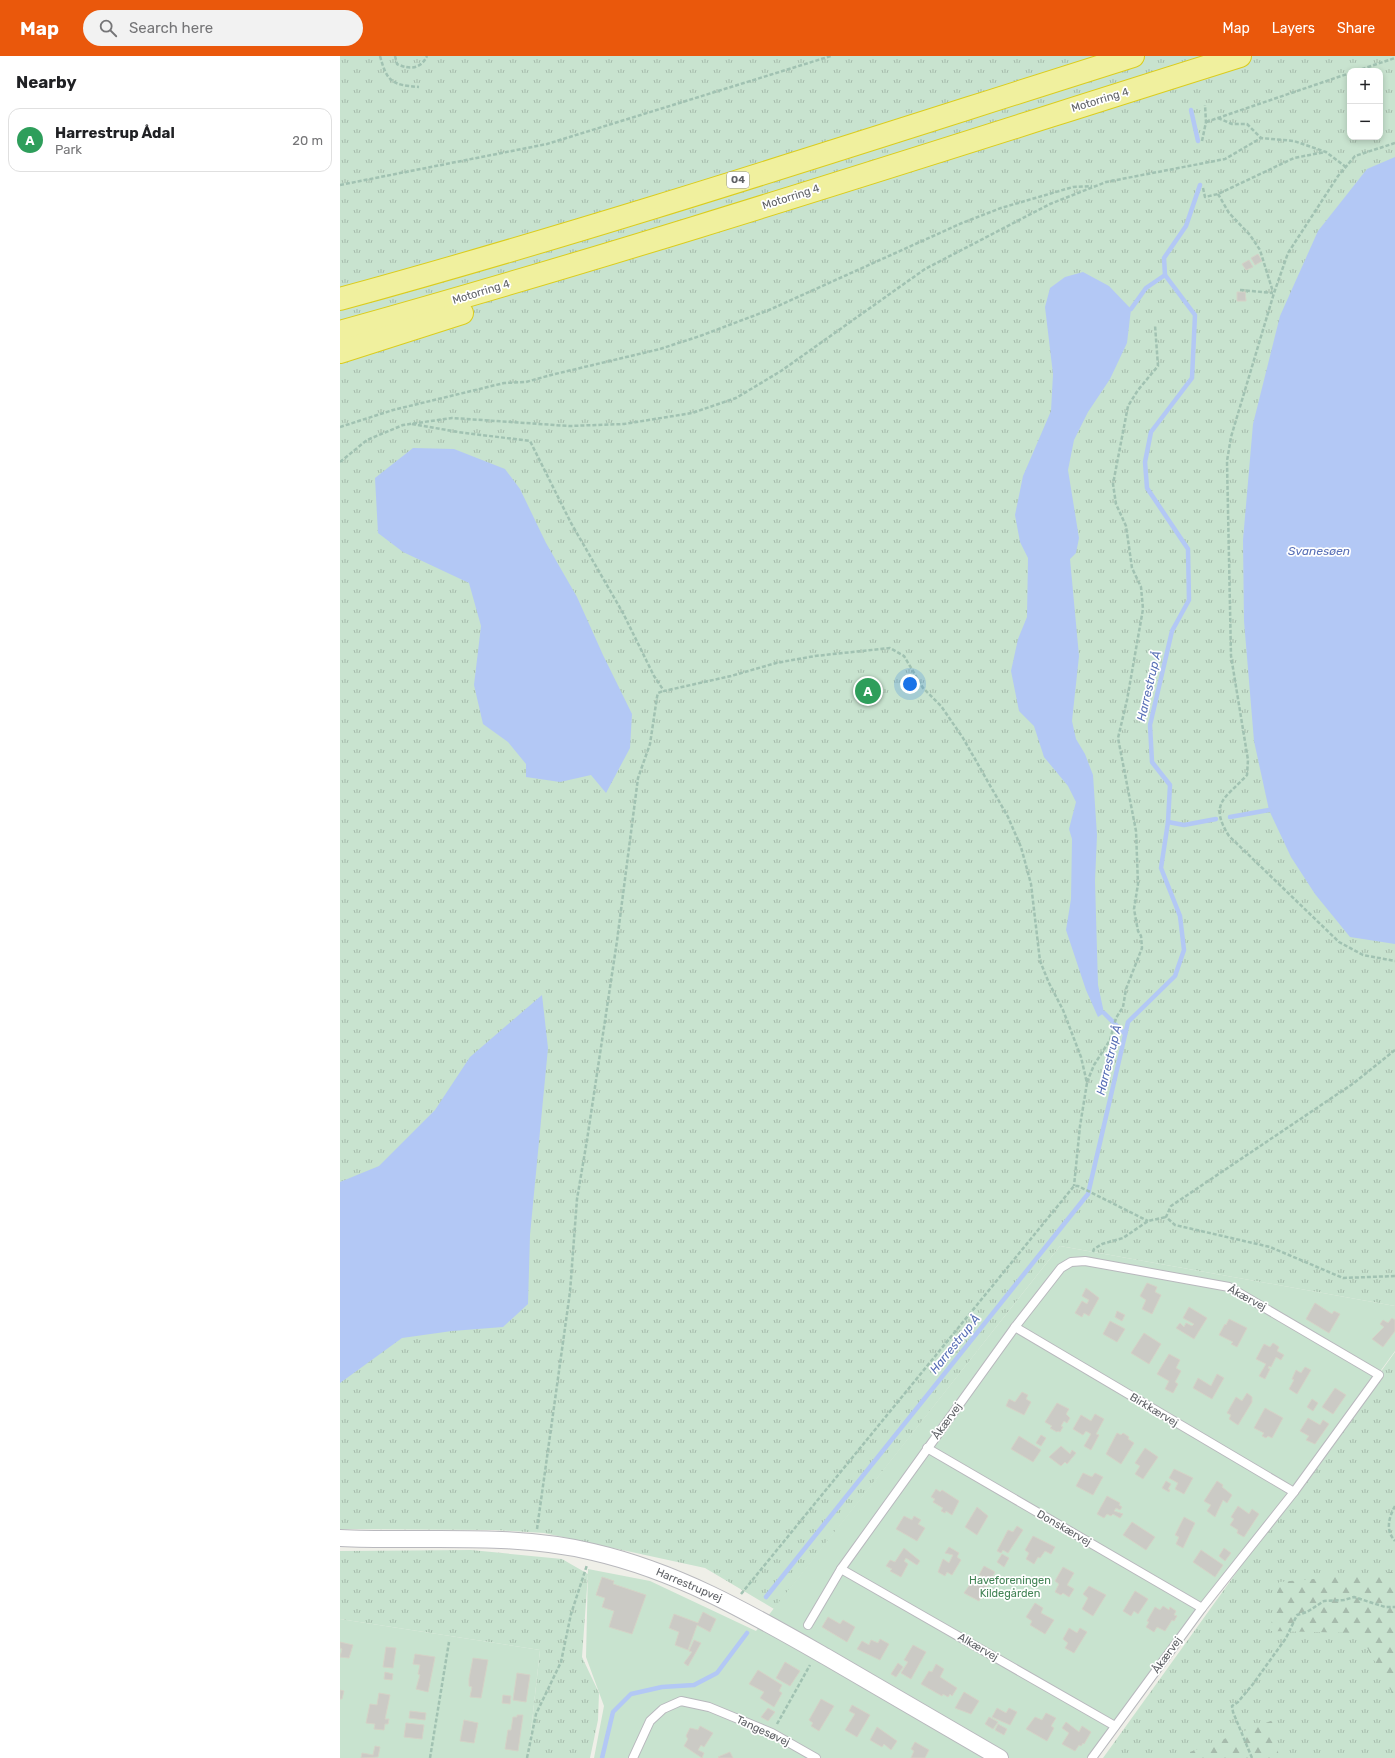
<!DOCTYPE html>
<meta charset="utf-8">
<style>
body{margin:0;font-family:Rubik,sans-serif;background:#f2f2f2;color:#202124}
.controls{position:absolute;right:12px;top:12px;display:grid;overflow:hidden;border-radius:8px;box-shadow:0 2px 6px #0003}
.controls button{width:36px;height:36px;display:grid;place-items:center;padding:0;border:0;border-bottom:1px solid #e0e0e0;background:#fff;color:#202124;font:20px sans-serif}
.you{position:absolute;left:570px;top:628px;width:14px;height:14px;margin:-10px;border:3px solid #fff;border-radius:50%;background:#1a73e8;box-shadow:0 0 0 6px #1a73e833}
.badge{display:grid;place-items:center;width:26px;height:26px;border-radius:50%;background:#ea580c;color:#fff;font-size:13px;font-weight:700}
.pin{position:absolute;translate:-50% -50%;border:2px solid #fff;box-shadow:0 1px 4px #0006}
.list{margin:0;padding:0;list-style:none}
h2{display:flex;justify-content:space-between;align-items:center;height:52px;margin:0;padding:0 16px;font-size:17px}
h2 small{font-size:13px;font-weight:400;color:#757577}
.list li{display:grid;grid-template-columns:26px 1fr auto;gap:12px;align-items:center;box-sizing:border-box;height:64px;margin:0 8px 8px;padding:0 8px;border:1px solid #e0e0e0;border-radius:12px}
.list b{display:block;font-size:15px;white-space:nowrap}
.list p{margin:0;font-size:13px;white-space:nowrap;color:#757577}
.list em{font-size:13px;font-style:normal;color:#757577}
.icon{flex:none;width:22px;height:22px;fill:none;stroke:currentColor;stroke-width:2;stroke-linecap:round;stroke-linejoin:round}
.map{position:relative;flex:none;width:1055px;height:1702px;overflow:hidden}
header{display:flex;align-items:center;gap:24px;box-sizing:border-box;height:56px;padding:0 20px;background:#ea580c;color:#fff}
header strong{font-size:19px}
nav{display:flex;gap:22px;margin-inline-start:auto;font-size:14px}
.search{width:280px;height:36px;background:#f2f2f2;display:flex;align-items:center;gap:10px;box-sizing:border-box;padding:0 14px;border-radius:22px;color:#757577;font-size:15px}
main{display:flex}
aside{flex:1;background:#fff}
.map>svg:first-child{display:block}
.grass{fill:url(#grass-tufts);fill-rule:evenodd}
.forest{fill:url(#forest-firs)}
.garden{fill:#c8e3cf}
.water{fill:#b3c8f5}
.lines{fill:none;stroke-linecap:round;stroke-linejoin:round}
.stream{stroke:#b3c8f5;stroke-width:4.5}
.building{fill:#cbcac5;stroke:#d4d3c7}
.service-casing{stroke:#b8b8bd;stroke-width:10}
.minor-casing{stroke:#b8b8bd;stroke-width:18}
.motorway-casing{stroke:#dbcd1d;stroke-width:24}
.path{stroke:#a1c2b2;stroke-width:2.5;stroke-dasharray:4 2;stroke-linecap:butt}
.service{stroke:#fff;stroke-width:8}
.minor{stroke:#fff;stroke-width:16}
.motorway{stroke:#f0f09e;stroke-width:22}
.labels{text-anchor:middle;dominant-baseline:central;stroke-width:3.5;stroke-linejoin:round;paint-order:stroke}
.shield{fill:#fff;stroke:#8f9094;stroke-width:1}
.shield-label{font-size:10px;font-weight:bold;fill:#5f6166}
.street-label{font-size:11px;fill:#5f6166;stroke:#fff}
.park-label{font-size:11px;fill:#428355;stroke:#fff}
.water-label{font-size:12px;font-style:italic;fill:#576fb6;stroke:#fff}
</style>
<header>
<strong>Map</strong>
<div class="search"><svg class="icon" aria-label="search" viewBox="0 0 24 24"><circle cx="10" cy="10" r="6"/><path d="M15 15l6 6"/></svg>Search here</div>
<nav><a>Map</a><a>Layers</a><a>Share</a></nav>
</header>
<main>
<aside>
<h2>Nearby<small></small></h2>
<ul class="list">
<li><span class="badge" style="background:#2e9e5b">A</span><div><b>Harrestrup Ådal</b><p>Park</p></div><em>20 m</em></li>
</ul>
</aside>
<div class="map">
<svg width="1055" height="1702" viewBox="0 0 1055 1702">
<defs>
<pattern id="grass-tufts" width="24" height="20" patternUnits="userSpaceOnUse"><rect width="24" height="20" fill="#c8e3cf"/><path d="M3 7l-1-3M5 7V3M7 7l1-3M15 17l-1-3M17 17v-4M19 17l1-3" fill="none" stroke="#a6bbac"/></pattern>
<pattern id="forest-firs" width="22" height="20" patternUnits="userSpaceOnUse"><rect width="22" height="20" fill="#c8e3cf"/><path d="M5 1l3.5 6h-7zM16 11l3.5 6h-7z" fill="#a6bbac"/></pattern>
</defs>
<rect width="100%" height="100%" fill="#efefe8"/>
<g class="grass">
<path d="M0 0H1055V1250L720 1190 434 1553 365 1512 204 1477 155 1474 0 1473ZM1010 15H1040V81H1010Z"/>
<path d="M1055 1296V1702H763Z"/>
<path d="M131 1494 222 1503 248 1518 242 1601 259 1637 258 1664 250 1702H188L200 1594 0 1563V1495Z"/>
</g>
<g class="forest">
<path d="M1052 1516 1055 1519V1642L1019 1577 930 1575 939 1526Z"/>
<path d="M933 1664 939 1702H851L850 1696Z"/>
</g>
<g class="garden">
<path d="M720 1190 1055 1250V1295L757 1702H254L264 1650 246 1601 248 1513 310 1525 416 1575Z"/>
<path d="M0 1563 200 1594 188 1702H0Z"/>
</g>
<g class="water">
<path d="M1055 101V888L1010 881 975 838 951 801 929 754 914 685 904 565 903 484 913 368 940 260 978 175 1027 113Z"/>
<path d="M743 216 769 230 791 253 787 287 770 323 748 356 734 384 728 414 739 482 736 497 730 503 739 600 732 665 736 683 745 698 753 719 757 779 755 825 758 929 764 957 758 961 746 934 726 874 731 843 732 783 729 773 736 746 728 730 704 701 694 670 679 655 671 615 678 583 687 561 688 502 680 486 675 459 683 420 711 355 713 318 705 251 710 232 725 221Z"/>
<path d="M73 392 114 393 165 413 180 433 206 487 237 541 263 599 292 658 290 692 266 737 251 719 220 726 186 721V708L168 686 143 668 134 629 141 570 129 527 63 496 38 477 35 422Z"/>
<path d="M202 939 208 992 190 1179 188 1248 163 1271 112 1275 62 1282 0 1327V1126L39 1110 95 1054 130 1001Z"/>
</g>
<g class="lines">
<g class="stream">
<path d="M851 54 858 85"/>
<path d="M791 253 806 232 825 219"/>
<path d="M890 761 929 754"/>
<path d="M828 766 844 769 876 763"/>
<path d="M764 957 785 978"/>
<path d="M426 1541 748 1138 788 966 835 920 844 894 840 860 821 812 828 766 830 729 812 706 810 669 832 575 849 544 848 493 807 432 805 406 811 376 852 322 855 259 825 219 824 202 846 170 860 129"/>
<path d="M262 1702 273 1656 291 1638 322 1631 354 1629 377 1617 407 1577"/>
</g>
</g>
<g class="building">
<path d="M918 198 922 205 915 209 911 202Z"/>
<path d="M909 204 913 211 906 214 902 208Z"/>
<path d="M897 236H905L906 245H897Z"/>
<path d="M807 1227 817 1231 815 1236 821 1239 812 1258 802 1253 806 1244 800 1240Z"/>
<path d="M746 1232 759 1242 749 1260 744 1257 742 1261 735 1257 742 1245 747 1248 749 1244 742 1240Z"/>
<path d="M975 1247 992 1258 994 1255 1000 1258 989 1277 966 1263Z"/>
<path d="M849 1251 867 1262 854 1283 836 1272 840 1267 844 1271 846 1267 852 1270 854 1268 843 1262Z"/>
<path d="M777 1255 785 1259 782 1265 775 1261Z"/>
<path d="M1052 1262 1055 1264V1275L1043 1291 1032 1283 1044 1271 1040 1268 1043 1264 1048 1267Z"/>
<path d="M889 1263 907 1272 897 1291 891 1288 893 1286 879 1279 885 1268 886 1269Z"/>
<path d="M770 1265 785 1273 777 1286 763 1278Z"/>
<path d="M804 1277 821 1288 809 1308 791 1297Z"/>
<path d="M933 1287 939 1291 937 1295 944 1299 941 1304 936 1301 931 1311 929 1310 928 1312 930 1313 925 1323 919 1320 926 1308 916 1303 924 1288 930 1291Z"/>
<path d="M829 1298 840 1304 836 1312 841 1315 835 1326 838 1328 833 1337 825 1333 829 1325 817 1318Z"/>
<path d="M965 1311 971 1314 957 1338 949 1333 954 1324 952 1323 956 1314 961 1317Z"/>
<path d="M877 1318 884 1322 872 1343 853 1332 858 1322 871 1330Z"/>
<path d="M995 1332 1006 1339 993 1358 982 1351Z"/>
<path d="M682 1336 688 1339 686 1343 691 1346 684 1359 666 1350 669 1343 675 1346Z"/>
<path d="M907 1337 912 1341V1346L898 1369 889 1363 891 1359 887 1357 896 1341 902 1345Z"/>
<path d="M972 1343 978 1347 973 1355 967 1351Z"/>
<path d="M717 1347 729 1353 726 1358 730 1362 727 1367 724 1365 721 1370 723 1371 720 1376 718 1375 717 1376 710 1372 712 1370 705 1366Z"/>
<path d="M925 1352 943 1362 932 1382 928 1380 926 1382 922 1380 924 1377 914 1372Z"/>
<path d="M755 1358 764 1363 756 1378 759 1379 751 1394 744 1390 751 1378 746 1375 743 1379 733 1373 741 1359 751 1365Z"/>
<path d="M968 1362 980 1369 983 1364 989 1368 975 1388 966 1384 969 1380 960 1375Z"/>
<path d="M777 1377 781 1379 783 1377 789 1381 788 1383 794 1387 781 1408 766 1398Z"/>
<path d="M701 1379 706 1382 701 1390 696 1387Z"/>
<path d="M679 1380 701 1394 693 1406 671 1393Z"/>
<path d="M721 1390 730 1398 732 1394 736 1397 727 1408 725 1406 721 1410 709 1401Z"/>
<path d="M805 1392 818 1401 803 1423 795 1418 800 1410 795 1407Z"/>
<path d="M834 1413 853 1422 844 1438 835 1433 838 1427 829 1422Z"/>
<path d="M743 1417 752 1421 755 1417 763 1421 753 1439 736 1430Z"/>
<path d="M826 1425 831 1428 828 1433 830 1434 829 1436 822 1432Z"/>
<path d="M877 1425 883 1429 882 1431 892 1439 887 1447 883 1444 875 1461 867 1455 871 1449 864 1445Z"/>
<path d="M596 1433 600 1436 602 1434 619 1445 612 1459 606 1455 605 1457 601 1455 603 1452 593 1446 595 1443 591 1441Z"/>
<path d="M767 1440 780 1447 779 1449 782 1451 780 1454 776 1452 774 1455 783 1458 780 1462 773 1458 771 1460 767 1458 764 1462 757 1458Z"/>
<path d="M898 1450 909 1458 912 1453 919 1458 904 1481 897 1477 898 1474 890 1469 894 1463 891 1461Z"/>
<path d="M637 1451 648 1460 637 1479 625 1471Z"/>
<path d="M564 1460 572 1464 574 1460 581 1464 578 1468 585 1472 577 1485 556 1473Z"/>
<path d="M844 1461 855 1467 843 1492 836 1488 839 1481 835 1479Z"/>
<path d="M792 1466 815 1481 806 1494 783 1479Z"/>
<path d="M677 1470 683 1474 668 1497 663 1494 661 1497 657 1495 668 1474 673 1476Z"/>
<path d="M693 1480 715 1491 711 1498 705 1495 700 1502 698 1501 694 1508 686 1503 689 1497 685 1494Z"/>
<path d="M609 1491 619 1497 617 1501 621 1504 612 1519 607 1516 605 1520 598 1516 603 1503 609 1507 613 1499 605 1497Z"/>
<path d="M564 1492 580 1505 577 1509 566 1502 564 1505 568 1508 561 1521 550 1515 552 1513 546 1510 550 1504 555 1506Z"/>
<path d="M884 1492 891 1497 885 1505 879 1500Z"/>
<path d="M861 1494 883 1509 875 1521 853 1506Z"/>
<path d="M662 1498 669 1502 664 1511 657 1506Z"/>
<path d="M644 1510 655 1516 639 1545 624 1537 633 1524 639 1527 642 1520 639 1519Z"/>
<path d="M723 1511 734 1517 727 1529 734 1533 729 1541 723 1537 721 1539 715 1536 719 1528 715 1525Z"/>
<path d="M262 1521 274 1525 273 1528 306 1539 292 1578 269 1571 274 1555 262 1551 265 1542 256 1539Z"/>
<path d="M749 1530 766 1539 753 1560 742 1553 748 1542 743 1538Z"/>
<path d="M795 1535 808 1543 798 1558 794 1555 791 1560 783 1555Z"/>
<path d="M695 1547 703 1552 701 1557 714 1564 705 1578 690 1569 692 1565 686 1561Z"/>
<path d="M823 1550 829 1554 830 1551 836 1555 834 1559 837 1560 834 1565 832 1564 825 1575 817 1571 814 1576 806 1571 809 1566 807 1565 815 1551 820 1554Z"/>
<path d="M363 1556 376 1563 370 1576 357 1569 348 1594 335 1589 339 1576 329 1572 334 1558 358 1567Z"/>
<path d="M488 1561 500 1568 503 1564 515 1571 507 1586 482 1571Z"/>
<path d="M729 1572 737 1577 740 1572 747 1576 734 1597 725 1592 728 1587 723 1583Z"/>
<path d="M540 1583 549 1588 540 1604 517 1593 522 1585 529 1589 531 1584 538 1587Z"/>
<path d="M354 1584 361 1587 348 1610 344 1607 352 1596 349 1595Z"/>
<path d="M0 1586 13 1589 9 1602 0 1601 2 1593 0 1592Z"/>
<path d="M573 1589 586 1596 571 1623 561 1617 568 1606 564 1604Z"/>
<path d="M46 1591 56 1592 53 1612 43 1611Z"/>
<path d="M75 1598 95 1601 88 1636 76 1633 80 1619 78 1618 80 1609 73 1608Z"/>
<path d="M133 1602 148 1604 141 1642 130 1641 132 1631 129 1630V1623Z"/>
<path d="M445 1606 460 1615 450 1630 436 1622Z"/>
<path d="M558 1607 563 1611 556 1621 551 1618Z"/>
<path d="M596 1608 604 1613 600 1621 617 1632 612 1640 610 1638 608 1641 603 1638 602 1640 581 1628 589 1615 592 1616Z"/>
<path d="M418 1614 442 1629 439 1635 442 1637 434 1651 420 1642 424 1636 409 1628Z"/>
<path d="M45 1616 53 1618 52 1624 44 1623Z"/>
<path d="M177 1617 190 1619 186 1646 173 1644Z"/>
<path d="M0 1634 4 1635 2 1643H0Z"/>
<path d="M624 1636 639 1645 631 1658 615 1652Z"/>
<path d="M39 1637 50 1639 45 1663H49L48 1668H45L44 1674 34 1673 35 1668 26 1667 30 1648 37 1649Z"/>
<path d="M163 1639 171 1640 170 1648 162 1647Z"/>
<path d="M481 1643 494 1650 479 1675 471 1670 473 1667 469 1664Z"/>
<path d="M512 1649 530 1659 517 1681 505 1674 515 1658 509 1655Z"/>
<path d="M428 1652 435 1656 428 1665 421 1661Z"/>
<path d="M657 1652 666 1657 669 1652 677 1656 670 1669 652 1661Z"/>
<path d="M70 1655 86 1657 85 1664 69 1662Z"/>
<path d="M706 1657 716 1662 711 1670 714 1672 707 1685 686 1673 695 1661 702 1664Z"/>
<path d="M177 1659H183L178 1695 165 1693 168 1674H171L173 1661H177Z"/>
<path d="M649 1661 658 1666 653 1673 645 1668Z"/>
<path d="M124 1664 138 1667 134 1687 120 1685Z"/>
<path d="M726 1666 739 1676 742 1670 751 1676 744 1688 743 1687 741 1690 739 1689 735 1695 722 1688 729 1677 722 1672Z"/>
<path d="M66 1667 84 1669 82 1683 64 1681Z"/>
<path d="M658 1668 667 1673 664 1679 655 1674Z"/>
<path d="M360 1670 373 1677 364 1691 361 1689 358 1694 364 1697 362 1702 344 1690 348 1683 346 1680 350 1672 358 1674Z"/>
<path d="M537 1671 557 1685 551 1694 544 1688 542 1691 530 1684Z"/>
<path d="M575 1686 589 1694 585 1702H571L574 1695 571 1693Z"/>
<path d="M35 1690 40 1691 38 1701 21 1702 22 1697 33 1699Z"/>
<path d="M390 1696 393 1702H379L378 1701Z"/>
</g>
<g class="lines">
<g class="service-casing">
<g id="service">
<path d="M675 1271 954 1436"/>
<path d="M587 1392 862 1552"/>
<path d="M501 1513 775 1670"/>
<path d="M468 1569 501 1513 675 1271 721 1212 731 1206 745 1205 889 1231 1039 1319 954 1436 862 1552 752 1702"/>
<path d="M293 1702 310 1665 323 1653 341 1645 369 1651 432 1677 476 1702"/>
</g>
</g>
<g class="minor-casing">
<path id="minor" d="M0 1482C84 1486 171 1476 253 1496 340 1516 413 1559 490 1603 546 1636 603 1669 660 1702"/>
</g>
<g class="motorway-casing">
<g id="motorway">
<path d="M0 243C267 170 530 83 793 0"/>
<path d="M0 276C302 192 601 94 900 0"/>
<path d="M0 296 122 257"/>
</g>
</g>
<g class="path">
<path d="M40 0C47 26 52 29 79 31"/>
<path d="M55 0 57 8C70 14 81 13 87 0"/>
<path d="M1016 15 1055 2"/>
<path d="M878 62 892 68H907L921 82"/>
<path d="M866 66 1010 17"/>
<path d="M862 85 866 66 865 49"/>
<path d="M1055 87 1015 100 998 120 948 197 934 237 891 381 887 405 891 600 908 704 907 719C886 742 868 747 889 780L999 886 1023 899 1055 905"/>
<path d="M0 129 207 88 491 0"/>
<path d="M863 132 865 141 878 138 954 102 985 96"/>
<path d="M878 138 889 157 910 179 920 194 933 236"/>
<path d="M900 234 933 237"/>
<path d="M72 368 118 376 190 385 231 467 283 557 314 620 324 635 391 620 436 607 475 600 550 592 564 600 583 632 601 650 623 682 668 761 681 791 691 828 700 905 709 927 723 954 741 1001 747 1027 740 1070 734 1130"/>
<path d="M0 371 53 354 164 327 186 326 211 319 320 293 360 280 429 254 622 167 661 152 733 131 752 130"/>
<path d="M0 406 27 384 63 369 112 362 229 370 284 368 352 357 396 342 441 315 585 213 710 148 766 126 885 103 921 82 954 85 986 96 1006 111"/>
<path d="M1055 994 1014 1027 831 1150 826 1161 835 1169 930 1191 1003 1222 1055 1220"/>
<path d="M747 1026 754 1009 770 984 776 962 783 951 786 933 802 892 801 880 798 875 794 853 798 828 796 775 778 682 787 644 803 553 801 531 792 512 786 470 776 448 773 428 788 350 798 334 818 310 815 269"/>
<path d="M753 1196 754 1193 762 1188 783 1182 808 1165 826 1161"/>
<path d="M1055 1450C1049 1461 1045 1474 1055 1485"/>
<path d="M197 1473 230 1236 237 1143 247 1084 277 885 298 722 310 688 317 641 318 637 323 635"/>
<path d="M401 1538 734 1130H738L808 1165"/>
<path d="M437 1668 470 1609"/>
<path d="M90 1702 109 1586"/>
<path d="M187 1702 196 1658 221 1606 231 1558 247 1509"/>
<path d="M912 1702 893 1656 892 1650 898 1646 913 1628 946 1582 957 1559 967 1556 984 1545 1004 1544 1014 1541 1045 1551H1055"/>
</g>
<use href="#service" class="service"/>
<use href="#minor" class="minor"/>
<use href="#motorway" class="motorway"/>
</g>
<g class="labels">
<rect class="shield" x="387" y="116" width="22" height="16" rx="3"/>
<g class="shield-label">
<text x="398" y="124">O4</text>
</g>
<g class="street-label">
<text transform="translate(760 44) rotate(-17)">Motorring 4</text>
<text transform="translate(451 141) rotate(-18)">Motorring 4</text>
<text transform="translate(141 236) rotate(-17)">Motorring 4</text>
<text transform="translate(907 1242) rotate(28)">Åkærvej</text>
<text transform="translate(814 1354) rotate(31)">Birkkærvej</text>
<text transform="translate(607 1365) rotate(-54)">Åkærvej</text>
<text transform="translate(724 1472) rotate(30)">Donskærvej</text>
<text transform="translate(349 1529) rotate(23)">Harrestrupvej</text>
<text transform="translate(638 1591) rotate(30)">Alkærvej</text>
<text transform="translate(827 1599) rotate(-54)">Åkærvej</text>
<text transform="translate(423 1675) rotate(25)">Tangesøvej</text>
</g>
<g class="park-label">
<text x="670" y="1524">Haveforeningen<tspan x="670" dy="13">Kildegården</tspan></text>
</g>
<g class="water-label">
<text x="979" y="495">Svanesøen</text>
<text transform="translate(809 630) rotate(-77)">Harrestrup Å</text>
<text transform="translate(769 1004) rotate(-76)">Harrestrup Å</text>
<text transform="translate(615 1288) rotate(-51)">Harrestrup Å</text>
</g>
</g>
</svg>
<div class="controls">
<button>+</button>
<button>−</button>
</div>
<div class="you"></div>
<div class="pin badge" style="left:528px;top:635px;background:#2e9e5b">A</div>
</div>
</main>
